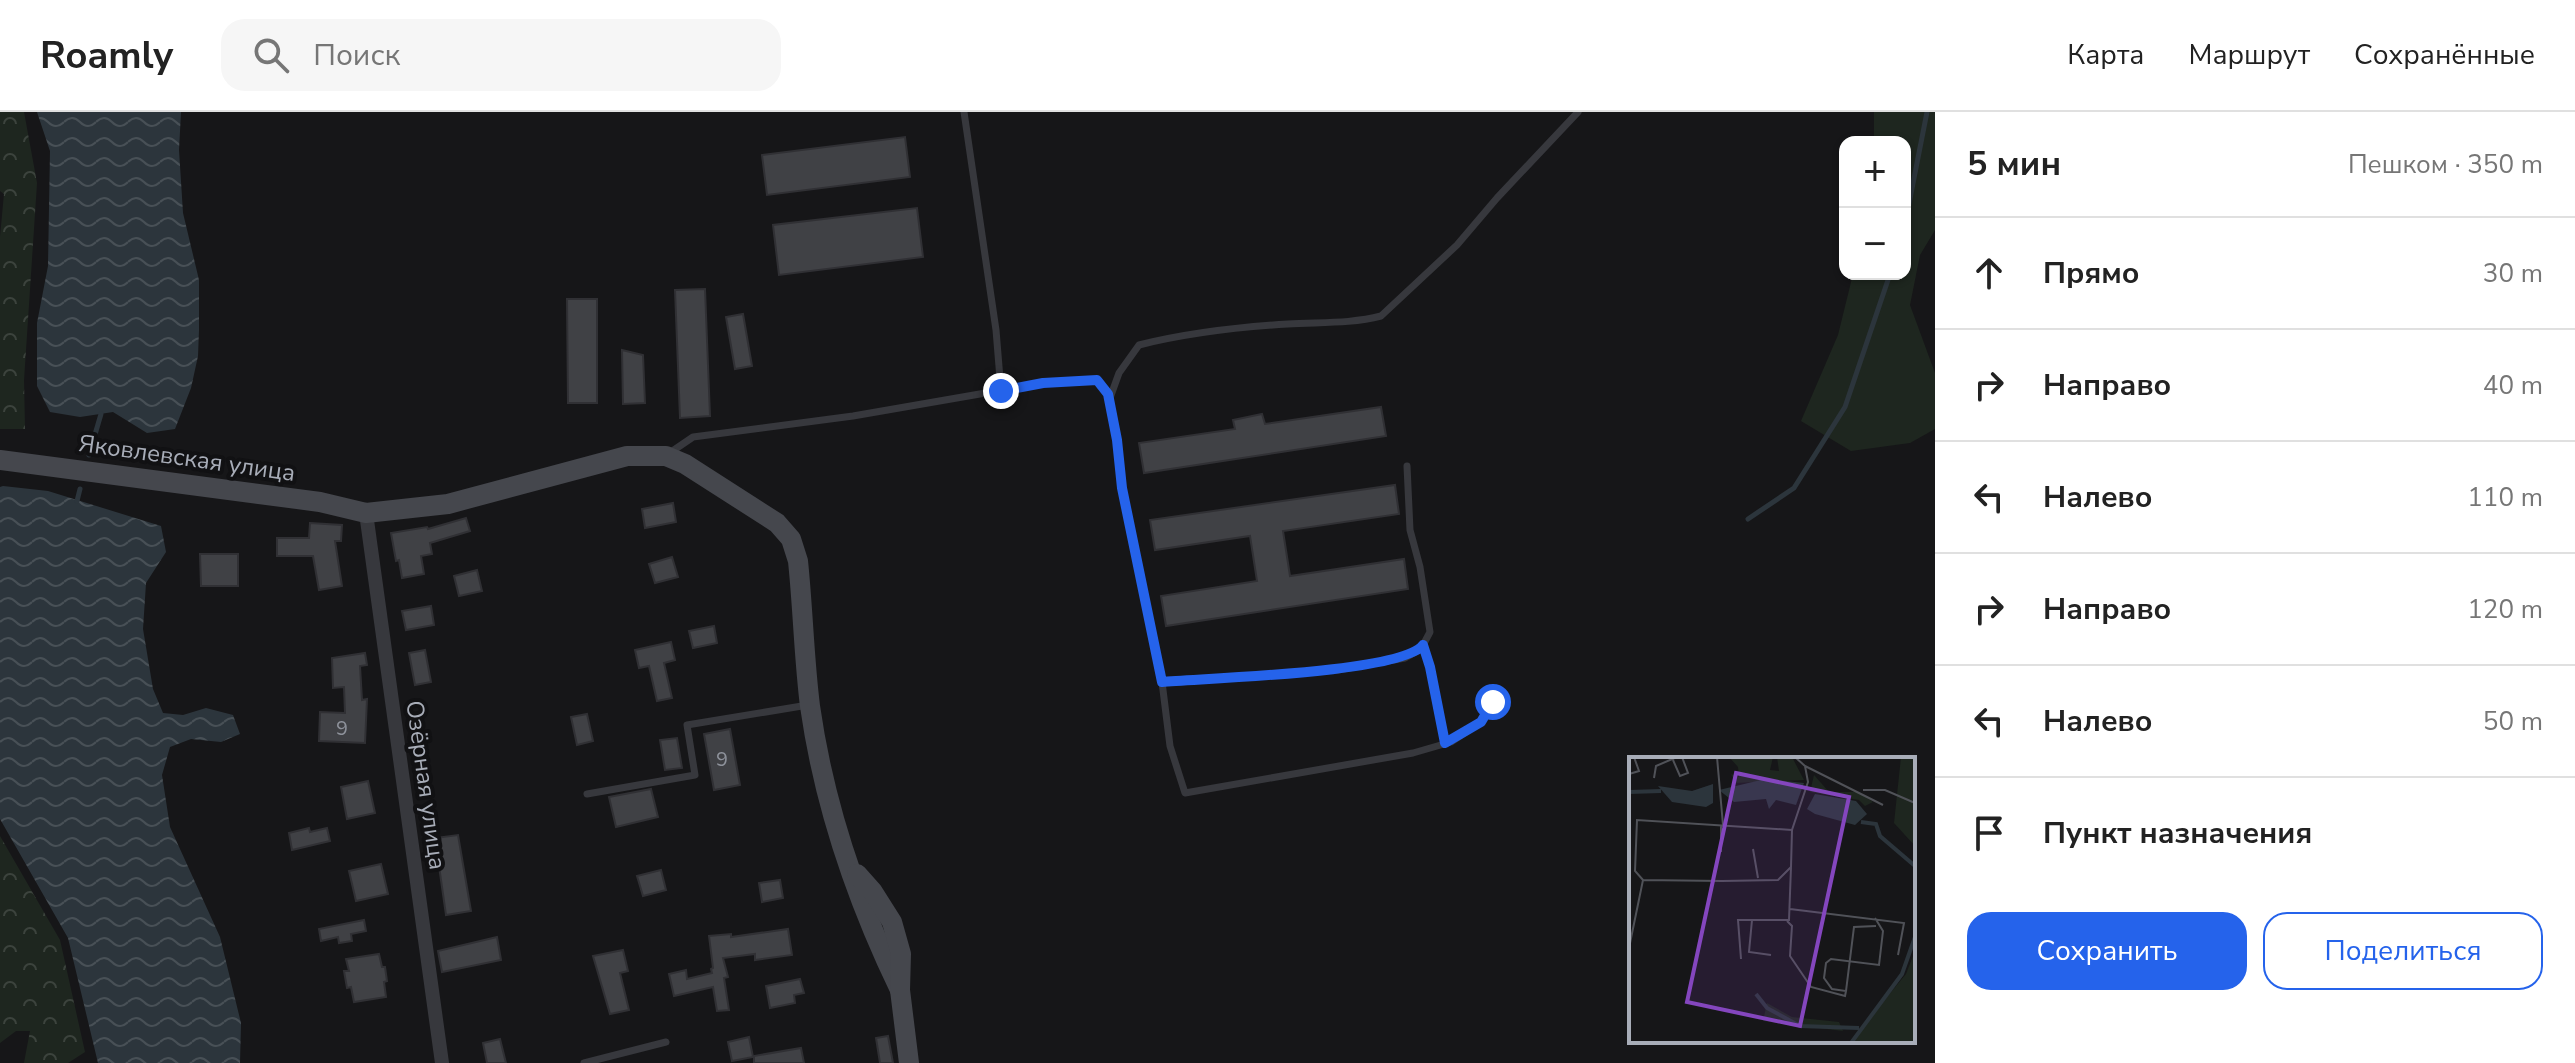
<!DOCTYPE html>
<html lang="ru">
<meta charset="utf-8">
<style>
body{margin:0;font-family:"Nunito Sans",sans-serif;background:#f6f6f6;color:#222}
.controls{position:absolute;right:24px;top:24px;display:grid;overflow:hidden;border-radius:16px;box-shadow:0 2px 6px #0004}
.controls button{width:72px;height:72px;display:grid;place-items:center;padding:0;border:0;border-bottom:2px solid #e0e0e0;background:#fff;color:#222;font:40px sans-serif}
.stop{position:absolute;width:24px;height:24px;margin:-18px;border:6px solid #2563eb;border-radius:50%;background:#fff}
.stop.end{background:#2563eb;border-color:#fff;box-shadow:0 2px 8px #0008}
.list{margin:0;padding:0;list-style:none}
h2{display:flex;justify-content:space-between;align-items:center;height:104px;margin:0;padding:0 32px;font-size:34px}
h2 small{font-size:26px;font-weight:400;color:#767676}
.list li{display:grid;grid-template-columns:52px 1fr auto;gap:24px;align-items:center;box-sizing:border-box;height:112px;padding:0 32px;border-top:2px solid #e0e0e0}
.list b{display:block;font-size:30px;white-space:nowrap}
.list em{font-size:26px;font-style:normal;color:#767676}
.actions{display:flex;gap:16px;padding:24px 32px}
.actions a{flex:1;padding:18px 0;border:2px solid #2563eb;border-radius:24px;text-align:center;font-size:28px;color:#2563eb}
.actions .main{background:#2563eb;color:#fff}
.icon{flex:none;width:44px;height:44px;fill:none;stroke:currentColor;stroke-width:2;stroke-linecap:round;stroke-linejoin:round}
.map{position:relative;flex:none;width:1935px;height:951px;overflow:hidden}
header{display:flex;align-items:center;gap:48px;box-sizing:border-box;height:112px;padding:0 40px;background:#fff;border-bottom:2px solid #e0e0e0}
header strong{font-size:38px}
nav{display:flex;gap:44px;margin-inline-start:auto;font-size:28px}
.search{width:560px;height:72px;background:#f6f6f6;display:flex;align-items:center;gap:20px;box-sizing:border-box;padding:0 28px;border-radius:24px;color:#767676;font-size:30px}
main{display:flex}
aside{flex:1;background:#fff}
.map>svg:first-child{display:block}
.green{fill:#1e261f}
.forest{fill:url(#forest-crowns)}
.water{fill:url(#water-waves)}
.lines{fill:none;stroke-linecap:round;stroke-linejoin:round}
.stream{stroke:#2c353c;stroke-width:5}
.building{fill:#404145;stroke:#303034;stroke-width:2}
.lane{stroke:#37383d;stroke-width:7}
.street{stroke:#37383d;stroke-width:14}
.secondary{stroke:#45474d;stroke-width:20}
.route{stroke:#2563eb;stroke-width:10}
.labels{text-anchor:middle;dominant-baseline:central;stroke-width:8;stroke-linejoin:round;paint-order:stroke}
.number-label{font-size:20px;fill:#8e929b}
.street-label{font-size:24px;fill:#a8adb8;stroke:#111113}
.inset-river{fill:none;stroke:#2c353c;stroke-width:4}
.inset-road{fill:none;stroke:#505258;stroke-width:2}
.view{fill:#8446be;fill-opacity:0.15;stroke:#8446be;stroke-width:4}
.inset-edge{fill:none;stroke:#a8adb8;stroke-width:4}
</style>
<header>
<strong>Roamly</strong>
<div class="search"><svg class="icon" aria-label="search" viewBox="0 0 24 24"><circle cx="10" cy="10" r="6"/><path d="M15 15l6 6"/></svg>Поиск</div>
<nav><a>Карта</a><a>Маршрут</a><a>Сохранённые</a></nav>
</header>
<main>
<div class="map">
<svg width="1935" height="951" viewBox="0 0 1935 951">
<defs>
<pattern id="forest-crowns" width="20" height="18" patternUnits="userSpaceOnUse" patternTransform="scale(2)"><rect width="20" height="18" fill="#1e261f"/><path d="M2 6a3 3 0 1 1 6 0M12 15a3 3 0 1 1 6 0" fill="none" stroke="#3c433d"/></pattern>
<pattern id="water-waves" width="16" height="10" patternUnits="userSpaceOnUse" patternTransform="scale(2)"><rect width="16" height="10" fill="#2c353c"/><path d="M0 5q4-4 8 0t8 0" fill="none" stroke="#485056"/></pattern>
</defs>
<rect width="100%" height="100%" fill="#161618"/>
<path class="green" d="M1874 0H1935V118L1920 143 1910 193 1935 261V317L1910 331 1851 339 1801 309 1838 223 1853 162H1905V30H1874Z"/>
<g class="forest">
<path d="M0 0H24L37 71 24 268 25 317H0V125L4 82 0 79Z"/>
<path d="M0 724 60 828 85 940 68 951H24L30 919H16L0 931Z"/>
</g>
<g class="water">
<path d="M37 0H181L179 38 183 101 199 168V218L198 244 191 276 175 317 147 321 113 300 80 305 50 300 37 274V211L48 154 50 39Z"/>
<path d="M3 374 48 379 161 414 166 440 146 471 143 517 153 577 163 601 183 603 206 596 233 603 240 622 221 630 191 627 170 635 162 663 170 715 220 825 241 911 240 951H98L68 826 0 707V375Z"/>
</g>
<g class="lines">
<g class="stream">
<path d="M1905 112 1927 0"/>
<path d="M89 343 101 302"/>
<path d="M77 389 80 377"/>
<path d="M1748 407 1794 376 1845 295 1890 162"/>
</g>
</g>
<g class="building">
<path d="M905 25 910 65 767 83 762 43Z"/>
<path d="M917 96 923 145 779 163 773 113Z"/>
<path d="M705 177 710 304 680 306 675 178Z"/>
<path d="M567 187H597V291H568Z"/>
<path d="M743 202 752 254 735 257 726 205Z"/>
<path d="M622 238 643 243 645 291 623 292Z"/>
<path d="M1381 295 1386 324 1144 361 1139 331 1235 317 1233 308 1262 302 1265 312Z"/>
<path d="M1395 373 1399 402 1283 419 1290 464 1404 447 1408 477 1166 514 1161 484 1257 469 1250 424 1155 438 1150 408Z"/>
<path d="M673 391 676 410 645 416 642 397Z"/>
<path d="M466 406 470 419 430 431 432 442 421 444 424 462 402 466 399 448 396 449 391 421 427 415 428 417Z"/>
<path d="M310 411 342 413 341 429H335L342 474 319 478 313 444H277V426H309Z"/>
<path d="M200 442H238V474H201Z"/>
<path d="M672 445 678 465 655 471 649 452Z"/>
<path d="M477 458 482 479 459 484 454 464Z"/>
<path d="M431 494 434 513 406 518 402 499Z"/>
<path d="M714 514 717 531 693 536 689 519Z"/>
<path d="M671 530 675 548 664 551 672 586 657 589 649 554 639 556 635 538Z"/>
<path d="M425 538 431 570 415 573 409 541Z"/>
<path d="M365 541 367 553 360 554 362 588 367 587 365 631 319 629 320 600 345 601 344 575 333 576 332 546Z"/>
<path d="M587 602 593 629 577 633 571 605Z"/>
<path d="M730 617 740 673 714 678 704 622Z"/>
<path d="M677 626 682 656 665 658 660 628Z"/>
<path d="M368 669 375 701 347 707 341 675Z"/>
<path d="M651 677 658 705 616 715 609 685Z"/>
<path d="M309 716 310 720 327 716 330 729 292 738 289 721Z"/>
<path d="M458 723 471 799 446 803 435 726Z"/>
<path d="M381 752 388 782 356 789 349 759Z"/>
<path d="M661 758 666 778 643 784 637 764Z"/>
<path d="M780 768 783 786 762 790 759 771Z"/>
<path d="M364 808 366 819 351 822 352 829 339 831 338 825 321 829 319 817Z"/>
<path d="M788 817 792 843 755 848V842L723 846 728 865 724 866 729 898 717 899 713 875 674 884 669 862 686 858 687 867 712 861 711 857 713 856 709 824 731 822V825Z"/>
<path d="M497 825 501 848 442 860 438 839Z"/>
<path d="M623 838 628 859 620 861 629 898 610 902 593 844Z"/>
<path d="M379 842 382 855H385L387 869 384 870 386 885 354 890 351 875 347 876 344 859H349L346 847Z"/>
<path d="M800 867 804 881 794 883 795 891 770 896 766 874Z"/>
<path d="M888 924 893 951H880L876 926Z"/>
<path d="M749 925 753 945 732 949 728 930Z"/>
<path d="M500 927 506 951H487L483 931Z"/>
<path d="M801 936 804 951H754V944Z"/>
</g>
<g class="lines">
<g class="lane">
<path d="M964 0 996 218 1001 279"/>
<path d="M1110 286 1119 261 1139 233C1187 221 1239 215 1288 212 1319 210 1351 212 1381 204L1457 133 1497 86 1578 0"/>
<path d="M671 340 693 325 853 304 1043 271 1097 268 1108 282 1109 288 1117 328 1122 376 1162 570 1170 634 1185 681 1413 641 1451 630 1481 610 1493 590"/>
<path d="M1423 533 1430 555 1445 631"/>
<path d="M1162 570 1338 558 1405 546 1421 537 1430 520 1420 455 1410 418 1407 354"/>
<path d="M587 682 695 663 687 613 808 593"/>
<path d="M584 951 666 930"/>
</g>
<path class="street" d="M366 401 442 951"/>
<g class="secondary">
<path d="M0 348 320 390 366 401 448 392 627 344H666L685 352 777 411 791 427 798 449C803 497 804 546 810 594 824 693 857 789 900 878"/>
<path d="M857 762 873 780 892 810 901 842 900 878 909 951"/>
</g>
</g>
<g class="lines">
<path class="route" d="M1001 279 1043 271 1097 268 1108 282 1117 328 1122 376 1162 570C1206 566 1401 561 1423 533L1430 555 1445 631 1481 610 1493 590"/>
</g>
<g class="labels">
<g class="number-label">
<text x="342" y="616">9</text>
<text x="722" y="647">9</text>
</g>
<g class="street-label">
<text transform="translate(187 346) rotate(8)">Яковлевская улица</text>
<text transform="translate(426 673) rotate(82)">Озёрная улица</text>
</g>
</g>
<g transform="translate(1629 645)">
<rect width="286" height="286" fill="#161618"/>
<path d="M138 246 163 260 210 265 214 274 134 264Z" fill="#1e261f"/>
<path d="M100 0H144L141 13 150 14 148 0H163L175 23 106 26 102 17 110 20 109 10ZM272 0H286V89L265 66ZM185 18 200 35H230L244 45 236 49 230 43 181 35ZM286 194V286H220L277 217Z" fill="#1e261f"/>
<path d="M136 22 175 26 167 48 147 43 140 52 137 42 105 45 90 33ZM84 27V46L77 50 43 45 29 29 63 34ZM186 37 227 44 238 57 226 68 186 57 178 52Z" fill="#2c353c"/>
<path class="inset-river" d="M0 35 32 34M232 65 247 67 251 79 286 109M127 237 138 251 171 269 230 271M222 286 273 217 286 180"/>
<path class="inset-road" d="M88 0 94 68M44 3 51 19 59 16 53 0M176 9 254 48M0 17 10 14 5 0M25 21 27 9 48 0M234 33H256L286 46M92 68V95M124 92 129 121M14 123 6 114 8 63 163 73M93 124 149 123 162 110 163 73 179 25 176 9 166 0M161 152 275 166 269 198M123 163 120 195 142 198M158 164 163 169 161 199 182 230 216 239 217 234 203 232 195 221 197 206 202 202 250 208 254 174 246 161M0 191 14 123 93 124M112 202 109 163H160L162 110M217 234 225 170 247 169"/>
<path class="view" d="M107 16 220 40 171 269 58 245Z"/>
<rect width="286" height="286" class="inset-edge"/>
</g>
</svg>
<div class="controls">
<button>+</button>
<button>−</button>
</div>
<div class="stop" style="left:1493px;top:590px"></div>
<div class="stop end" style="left:1001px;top:279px"></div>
</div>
<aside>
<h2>5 мин<small>Пешком · 350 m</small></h2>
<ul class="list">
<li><svg class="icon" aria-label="ahead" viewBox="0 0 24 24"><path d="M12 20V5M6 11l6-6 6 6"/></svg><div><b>Прямо</b></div><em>30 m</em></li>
<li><svg class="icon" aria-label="right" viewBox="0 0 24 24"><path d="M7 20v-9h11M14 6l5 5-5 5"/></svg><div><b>Направо</b></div><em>40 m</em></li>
<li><svg class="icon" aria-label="left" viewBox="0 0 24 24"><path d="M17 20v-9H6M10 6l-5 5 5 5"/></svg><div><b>Налево</b></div><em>110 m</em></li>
<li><svg class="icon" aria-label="right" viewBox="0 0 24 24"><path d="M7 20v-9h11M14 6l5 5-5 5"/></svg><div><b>Направо</b></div><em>120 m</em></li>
<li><svg class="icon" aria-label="left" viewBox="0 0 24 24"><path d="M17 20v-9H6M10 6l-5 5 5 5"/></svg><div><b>Налево</b></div><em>50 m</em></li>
<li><svg class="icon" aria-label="arrive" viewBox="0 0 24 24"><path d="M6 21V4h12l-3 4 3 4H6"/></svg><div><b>Пункт назначения</b></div></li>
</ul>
<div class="actions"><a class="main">Сохранить</a><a>Поделиться</a></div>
</aside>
</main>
